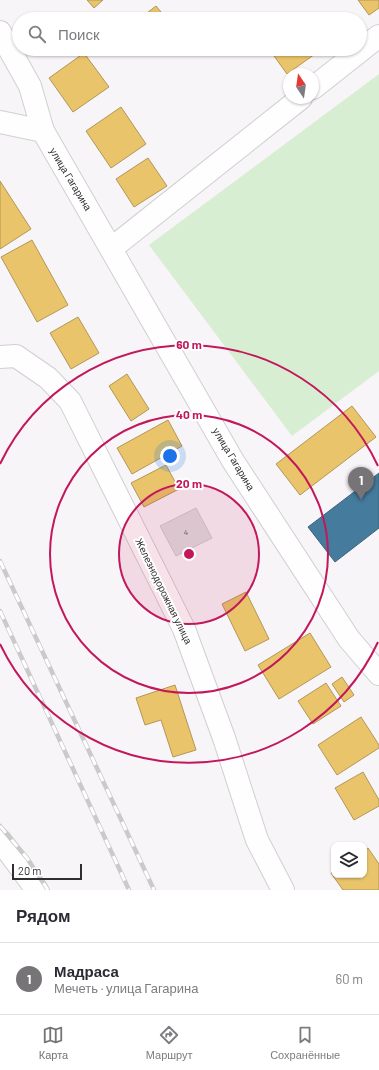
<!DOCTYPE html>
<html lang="ru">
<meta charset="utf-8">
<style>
body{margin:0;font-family:Barlow,sans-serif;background:#f2f2f3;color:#2b2b33}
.controls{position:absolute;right:12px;bottom:12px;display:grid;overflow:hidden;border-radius:8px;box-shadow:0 1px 3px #0004}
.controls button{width:36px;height:36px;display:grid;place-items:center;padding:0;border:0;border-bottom:1px solid #e1e1e2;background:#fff;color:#2b2b33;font:20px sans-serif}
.compass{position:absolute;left:283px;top:68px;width:36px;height:36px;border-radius:50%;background:#fff;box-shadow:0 1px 3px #0004;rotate:347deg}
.scale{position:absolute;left:12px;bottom:10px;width:70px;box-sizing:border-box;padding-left:4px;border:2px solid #302f30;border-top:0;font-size:11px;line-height:14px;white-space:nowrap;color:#302f30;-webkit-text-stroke:3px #fff;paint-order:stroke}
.you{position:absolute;left:170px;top:456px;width:14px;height:14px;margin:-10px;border:3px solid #fff;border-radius:50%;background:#1a73e8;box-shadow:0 0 0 6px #1a73e833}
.badge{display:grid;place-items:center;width:26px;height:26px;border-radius:50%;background:#767476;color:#fff;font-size:13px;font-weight:700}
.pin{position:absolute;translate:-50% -33px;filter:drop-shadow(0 1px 2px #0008)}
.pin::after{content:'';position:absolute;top:21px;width:14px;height:12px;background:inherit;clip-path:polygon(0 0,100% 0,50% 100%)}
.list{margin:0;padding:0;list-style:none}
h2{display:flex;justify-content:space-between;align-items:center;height:52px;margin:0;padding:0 16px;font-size:17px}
h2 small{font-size:13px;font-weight:400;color:#7c7c81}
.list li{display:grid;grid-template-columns:26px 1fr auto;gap:12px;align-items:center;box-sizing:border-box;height:72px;padding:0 16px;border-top:1px solid #e1e1e2}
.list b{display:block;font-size:15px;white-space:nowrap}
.list p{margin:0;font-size:13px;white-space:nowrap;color:#7c7c81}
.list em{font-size:13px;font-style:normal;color:#7c7c81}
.icon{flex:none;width:22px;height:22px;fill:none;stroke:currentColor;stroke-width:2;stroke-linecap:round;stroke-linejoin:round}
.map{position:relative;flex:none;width:379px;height:890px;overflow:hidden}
.search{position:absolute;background:#fff;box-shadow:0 1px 3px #0004;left:12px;right:12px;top:12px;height:44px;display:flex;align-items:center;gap:10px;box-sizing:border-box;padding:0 14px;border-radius:22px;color:#7c7c81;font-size:15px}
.sheet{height:124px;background:#fff}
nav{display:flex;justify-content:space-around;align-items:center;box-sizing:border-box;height:56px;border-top:1px solid #e1e1e2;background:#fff;font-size:11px;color:#7c7c81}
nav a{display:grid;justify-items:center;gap:2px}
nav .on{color:#767476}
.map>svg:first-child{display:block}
.green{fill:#d8eed3}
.homes{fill:#e9c46a;stroke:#b29759}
.public{fill:#457b9d;stroke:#3f647c}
.building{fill:#dfdddf;stroke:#cdcbcd}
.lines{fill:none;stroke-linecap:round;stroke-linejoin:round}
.street-casing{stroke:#d1cfd1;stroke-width:24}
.secondary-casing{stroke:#d1cfd1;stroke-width:24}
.street{stroke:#fefefe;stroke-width:22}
.secondary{stroke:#fefefe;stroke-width:22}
.rail-casing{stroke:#cbcacb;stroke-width:4.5}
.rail{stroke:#fff;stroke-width:3;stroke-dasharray:9;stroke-linecap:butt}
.ring{fill:none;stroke:#c2185b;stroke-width:2}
.labels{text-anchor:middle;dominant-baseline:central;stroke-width:4;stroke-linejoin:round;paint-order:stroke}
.number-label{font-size:8px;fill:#5d5c5d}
.street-label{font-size:10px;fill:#302f30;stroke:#fff}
.centre{fill:#c2185b;stroke:#fff;stroke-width:2}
.ring-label{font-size:12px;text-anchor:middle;font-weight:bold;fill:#c2185b;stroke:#fff;stroke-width:4;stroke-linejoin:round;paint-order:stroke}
</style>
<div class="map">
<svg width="379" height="890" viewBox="0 0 379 890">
<rect width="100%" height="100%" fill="#f7f5f7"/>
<path class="green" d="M379 74V371L292 436 149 245Z"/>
<g class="homes">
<path d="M87 0H103L94 8Z"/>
<path d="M358 0H379V8L369 15Z"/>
<path d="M156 6 167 19H139Z"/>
<path d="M136 49H145L139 54Z"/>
<path d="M269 49H322L287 74Z"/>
<path d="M84 53 109 87 73 112 49 78Z"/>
<path d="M121 107 146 144 111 168 86 131Z"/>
<path d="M148 158 167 186 134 207 116 179Z"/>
<path d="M0 181 31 229 0 249Z"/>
<path d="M32 240 68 305 37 322 1 257Z"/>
<path d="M78 317 99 353 71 369 50 333Z"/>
<path d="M127 374 149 409 131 421 109 386Z"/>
<path d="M352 406 376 437 300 495 276 464Z"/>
<path d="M168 420 182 446 132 474 117 448Z"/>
<path d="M166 465 179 489 144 507 131 483Z"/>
<path d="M246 592 269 639 245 651 222 604Z"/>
<path d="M310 633 331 667 279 699 258 665Z"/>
<path d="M342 677 354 695 344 702 332 684Z"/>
<path d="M326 683 341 706 313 724 298 701Z"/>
<path d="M175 685 196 750 173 757 161 720 145 725 136 698Z"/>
<path d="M361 717 379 745V748L337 775 318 745Z"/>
<path d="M363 772 379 800V806L354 820 335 788Z"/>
<path d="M368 848 379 864V890H343L331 873 334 871V875H364V851Z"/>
</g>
<path class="public" d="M379 473V528L335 562 308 527Z"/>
<path class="building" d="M196 508 212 538 176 556 160 526Z"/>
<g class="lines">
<g class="street-casing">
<g id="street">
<path d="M0 32 30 86 43 131"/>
<path d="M313 88 379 36"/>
<path d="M112 248 301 98"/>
<path d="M0 357 16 356 48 378 70 401 184 629 224 738 257 840 283 890"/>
<path d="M0 840 37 890"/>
</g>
</g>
<g class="secondary-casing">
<path id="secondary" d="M0 122 43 131 233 461 349 639 379 674"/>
</g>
<use href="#street" class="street"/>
<use href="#secondary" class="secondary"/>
<g class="rail-casing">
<g id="rail">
<path d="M0 561 154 890"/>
<path d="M0 611 129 890"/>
<path d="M0 826 27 858 48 890"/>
</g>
</g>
<use href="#rail" class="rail"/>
</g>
<circle cx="189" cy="554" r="70" fill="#c2185b" fill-opacity=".12"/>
<g class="ring">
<circle cx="189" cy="554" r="70"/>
<circle cx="189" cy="554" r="139"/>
<path d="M378 642A209 209 0 0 1 0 644M0 464A209 209 0 0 1 378 466"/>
</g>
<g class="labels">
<g class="number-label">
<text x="186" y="532">4</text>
</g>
<g class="street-label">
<text transform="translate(71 179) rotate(59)">улица Гагарина</text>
<text transform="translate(234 459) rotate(59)">улица Гагарина</text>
<text transform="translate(164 591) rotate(64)">Железнодорожная улица</text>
</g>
</g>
<circle cx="189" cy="554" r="6" class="centre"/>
<g class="ring-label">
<text x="189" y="349">60 m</text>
<text x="189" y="419">40 m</text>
<text x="189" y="488">20 m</text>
</g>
</svg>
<div class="controls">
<button><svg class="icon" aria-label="layers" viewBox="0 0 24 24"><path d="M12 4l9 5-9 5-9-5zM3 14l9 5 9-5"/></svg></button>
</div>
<svg class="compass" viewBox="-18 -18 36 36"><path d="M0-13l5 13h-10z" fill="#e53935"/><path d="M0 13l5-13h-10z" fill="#7c7c81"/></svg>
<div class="scale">20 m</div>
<div class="you"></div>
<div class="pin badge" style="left:361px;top:500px">1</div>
<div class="search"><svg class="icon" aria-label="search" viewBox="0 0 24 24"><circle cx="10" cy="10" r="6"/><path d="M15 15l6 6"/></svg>Поиск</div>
</div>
<section class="sheet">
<h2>Рядом<small></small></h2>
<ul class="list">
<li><span class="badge">1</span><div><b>Мадраса</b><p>Мечеть · улица Гагарина</p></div><em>60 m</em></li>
</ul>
</section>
<nav>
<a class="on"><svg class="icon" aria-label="map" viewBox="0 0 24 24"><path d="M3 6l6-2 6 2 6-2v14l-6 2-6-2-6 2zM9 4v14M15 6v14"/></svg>Карта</a>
<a><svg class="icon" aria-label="directions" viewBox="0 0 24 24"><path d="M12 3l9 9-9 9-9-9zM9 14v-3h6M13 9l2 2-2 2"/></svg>Маршрут</a>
<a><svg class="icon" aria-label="saved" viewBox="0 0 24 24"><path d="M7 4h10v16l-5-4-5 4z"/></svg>Сохранённые</a>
</nav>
